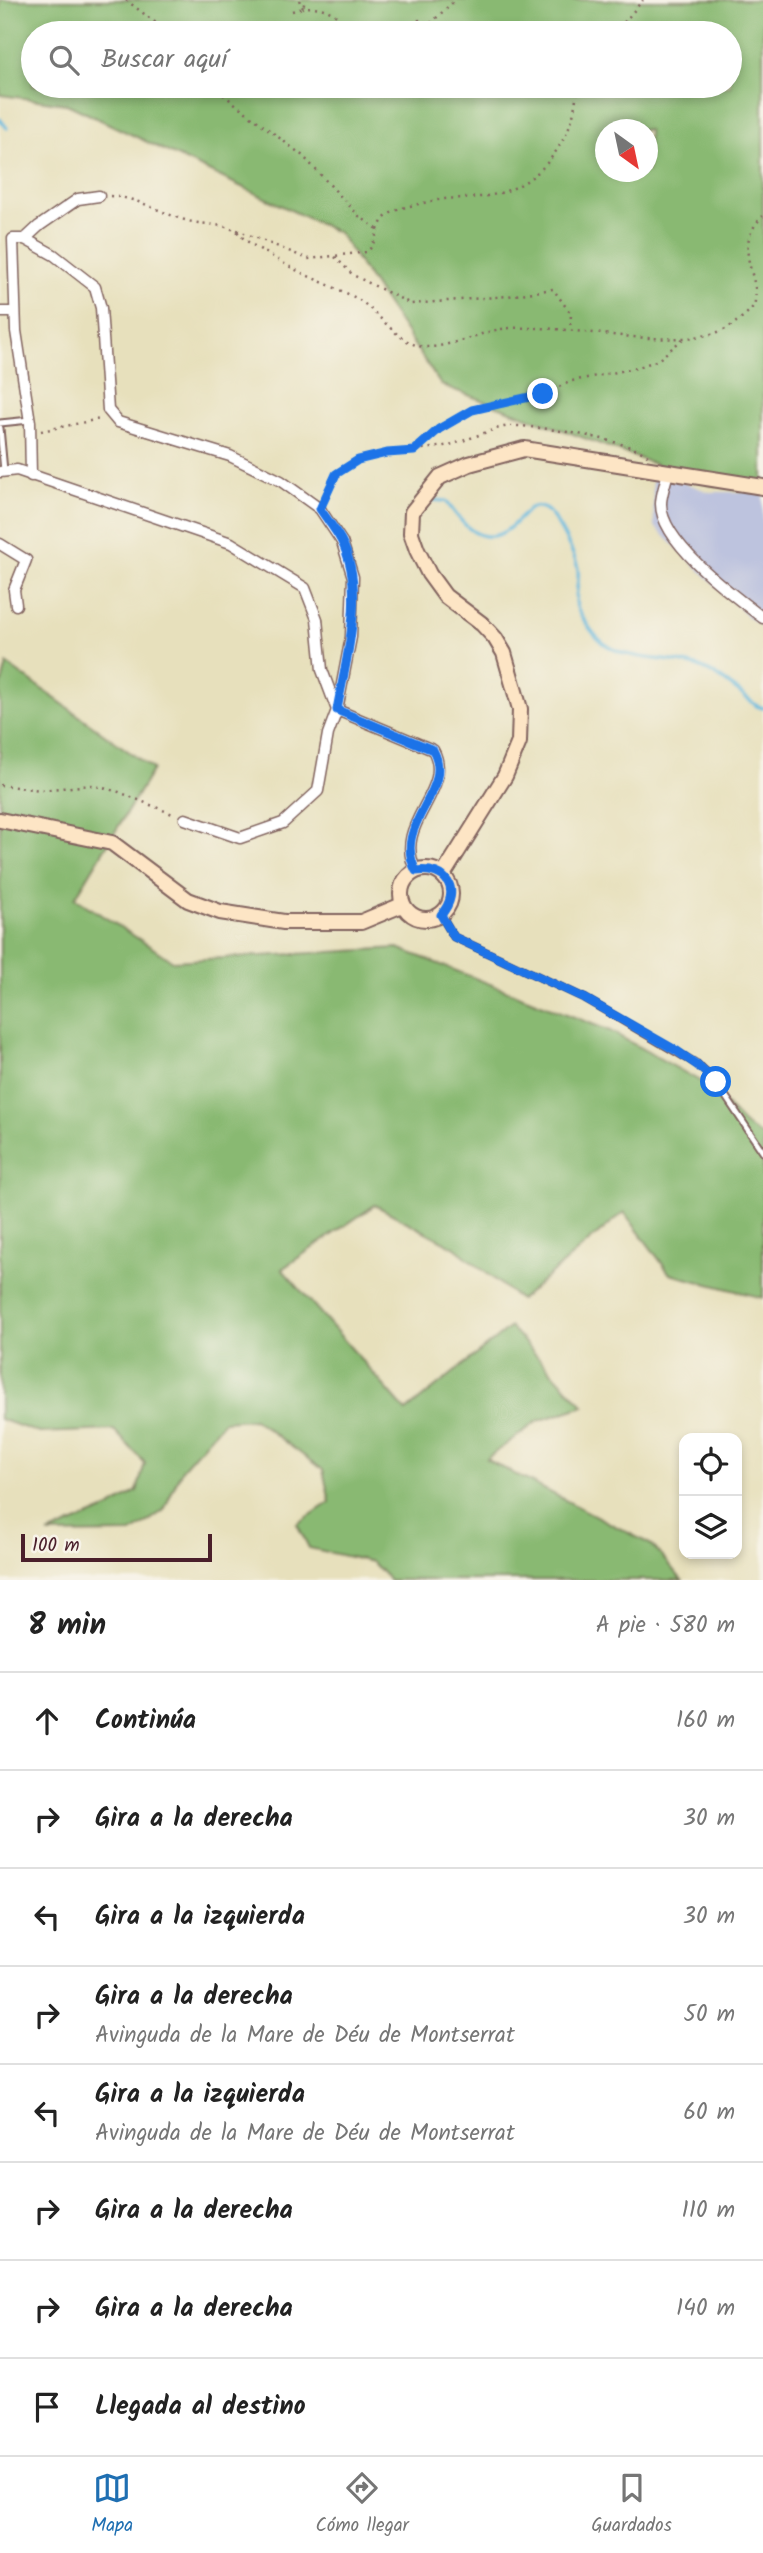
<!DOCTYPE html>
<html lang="es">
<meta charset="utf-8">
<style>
body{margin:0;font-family:Kalam,sans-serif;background:#f6f6f6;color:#222}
.controls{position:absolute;right:21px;bottom:21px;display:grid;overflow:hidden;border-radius:14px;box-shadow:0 4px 10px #0003}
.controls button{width:63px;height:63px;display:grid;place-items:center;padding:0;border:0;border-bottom:2px solid #e0e0e0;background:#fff;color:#222;font:35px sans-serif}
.compass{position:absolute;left:595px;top:119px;width:63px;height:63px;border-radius:50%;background:#fff;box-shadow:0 4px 10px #0003;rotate:147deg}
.scale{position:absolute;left:21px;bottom:18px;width:191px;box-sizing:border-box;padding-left:7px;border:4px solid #4a1f2b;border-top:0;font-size:19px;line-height:24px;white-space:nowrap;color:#4a1f2b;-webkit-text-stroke:5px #f7f3e8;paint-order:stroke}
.stop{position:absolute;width:21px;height:21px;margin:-16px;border:5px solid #1a73e8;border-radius:50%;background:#fff}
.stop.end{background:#1a73e8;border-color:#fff;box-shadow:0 2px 7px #0008}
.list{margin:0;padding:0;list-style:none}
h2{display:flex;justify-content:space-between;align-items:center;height:91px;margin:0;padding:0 28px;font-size:30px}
h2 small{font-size:23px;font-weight:400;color:#767676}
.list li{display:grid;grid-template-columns:46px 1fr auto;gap:21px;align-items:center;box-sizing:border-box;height:98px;padding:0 28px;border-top:2px solid #e0e0e0}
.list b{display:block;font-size:26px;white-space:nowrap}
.list p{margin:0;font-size:23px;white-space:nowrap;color:#767676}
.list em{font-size:23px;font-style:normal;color:#767676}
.icon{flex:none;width:38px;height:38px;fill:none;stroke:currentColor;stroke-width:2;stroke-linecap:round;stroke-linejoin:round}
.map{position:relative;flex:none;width:763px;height:1580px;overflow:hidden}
.search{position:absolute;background:#fff;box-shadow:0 4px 10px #0003;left:21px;right:21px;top:21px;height:77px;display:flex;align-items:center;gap:18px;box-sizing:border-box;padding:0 24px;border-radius:38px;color:#767676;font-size:26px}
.sheet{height:875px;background:#fff}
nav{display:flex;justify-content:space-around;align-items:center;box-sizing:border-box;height:98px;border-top:2px solid #e0e0e0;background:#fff;font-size:19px;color:#767676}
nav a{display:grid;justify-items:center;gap:4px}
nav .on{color:#1f6fb2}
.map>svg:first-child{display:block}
.industrial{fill:#bdc3de}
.forest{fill:#89b972;stroke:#6a6c4e;stroke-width:2;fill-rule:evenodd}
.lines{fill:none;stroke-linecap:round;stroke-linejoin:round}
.stream{stroke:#5eb6db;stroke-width:3.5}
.lane-casing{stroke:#81635e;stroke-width:9}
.street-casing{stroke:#81635e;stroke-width:13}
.secondary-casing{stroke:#81635e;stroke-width:18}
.path{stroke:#81635e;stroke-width:2.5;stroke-dasharray:2 5;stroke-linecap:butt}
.lane{stroke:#fff;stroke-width:5}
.street{stroke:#fff;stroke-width:10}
.secondary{stroke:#fde5c5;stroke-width:14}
.route{stroke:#1a73e8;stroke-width:9}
</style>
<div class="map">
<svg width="763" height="1580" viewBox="0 0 763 1580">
<rect width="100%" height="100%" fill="#f7f3e8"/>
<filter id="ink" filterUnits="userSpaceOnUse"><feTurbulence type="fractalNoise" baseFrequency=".0143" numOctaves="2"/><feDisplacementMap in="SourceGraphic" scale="14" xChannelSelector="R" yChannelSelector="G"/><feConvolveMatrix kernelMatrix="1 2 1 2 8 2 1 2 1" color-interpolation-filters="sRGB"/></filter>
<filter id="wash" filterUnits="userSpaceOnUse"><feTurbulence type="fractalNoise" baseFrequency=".00686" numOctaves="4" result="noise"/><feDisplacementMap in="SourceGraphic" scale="28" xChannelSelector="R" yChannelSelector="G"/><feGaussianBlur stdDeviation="1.57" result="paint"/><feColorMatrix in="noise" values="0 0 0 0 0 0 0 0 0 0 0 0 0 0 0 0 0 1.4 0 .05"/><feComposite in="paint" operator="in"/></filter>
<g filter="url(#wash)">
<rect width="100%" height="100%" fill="#e7e0bc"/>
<path class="industrial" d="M652 470 709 492H763V627L749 618 654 526Z"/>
<g class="forest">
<path d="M0 0H763V494L708 484 441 385 339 233 67 104 0 95ZM33 33H730V86H33ZM606 130H648V172H606Z"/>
<path d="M7 664 153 769 75 898 173 961 398 948 610 1031 707 1085 746 1126 763 1137V1298L670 1274 624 1212 520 1300 454 1247 375 1205 282 1269 406 1411 510 1327 584 1406 538 1421 486 1459 652 1545 682 1580H390L372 1562 309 1548 297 1524 330 1502 323 1470 254 1419 224 1421 182 1469 164 1510 132 1533 48 1534 109 1508 137 1491 145 1463 114 1430 39 1433 0 1419V690Z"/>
</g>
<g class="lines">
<g class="stream">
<path d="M0 119 7 128"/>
<path d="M432 500 446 501C458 517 474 544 500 534 511 530 521 516 530 508 535 506 540 506 545 509 555 515 576 557 578 569 580 581 574 595 577 607 579 614 587 624 591 630 616 666 664 654 699 667 721 675 738 692 757 706L763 708"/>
</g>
</g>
</g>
<g filter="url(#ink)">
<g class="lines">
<g class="lane-casing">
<g id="lane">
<path d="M0 423 30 420"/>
<path d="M0 428 4 471"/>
<path d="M441 915 454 937 584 998 697 1064 716 1082 763 1152"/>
</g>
</g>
<g class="street-casing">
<g id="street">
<path d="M25 239 39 226 78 199 99 196"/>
<path d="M0 312H14"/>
<path d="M0 472 17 470 231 543 305 588 317 619 322 670 337 710 433 750C456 791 391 823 416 871"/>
<path d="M668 472C666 482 661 494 661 504 661 543 734 596 763 618"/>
<path d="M31 476 30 422 16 331 13 239H25L54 255 95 287 101 308 108 410 118 422 230 456 281 481 320 509 342 542 353 577 351 637 337 710 328 734 318 791 283 823 240 838 185 819"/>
<path d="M0 544 26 560 14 590 16 605"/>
</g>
</g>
<g class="secondary-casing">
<g id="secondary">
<path d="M0 820 112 843 188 900 220 912 284 922H361L402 905"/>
<circle cx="426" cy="894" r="25"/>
<path d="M443 875 505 776 519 742 520 709 504 653 495 638 482 624 445 596 429 574 417 550 411 533 412 512 440 477 469 464 524 449 763 487"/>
</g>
</g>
<g class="path">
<path d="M126 0 169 33"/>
<path d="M299 0 303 8C325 4 339 15 352 33"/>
<path d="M292 11 303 8 305 0"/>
<path d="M393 33 419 20 430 24 455 0"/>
<path d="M615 33 643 0"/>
<path d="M212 86 303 156 359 216 377 229"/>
<path d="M110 196C140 198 158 212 185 220 200 225 217 223 232 229 237 230 240 235 244 239 255 247 268 254 280 261 304 276 331 285 356 298 378 311 394 339 419 346 438 352 481 332 501 329 513 327 526 328 538 328 587 329 697 354 735 323 741 318 750 312 754 305 763 278 729 249 763 216"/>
<path d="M237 230 308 259 367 252C378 242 375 226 387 216 398 207 415 205 428 202 449 196 471 200 492 195 531 187 557 159 571 122 575 111 575 98 579 86"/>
<path d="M335 257 353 275 411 304 508 296 553 289 571 314 570 330"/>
<path d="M41 431 100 419"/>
<path d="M415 450 439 429 472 409 543 394 572 381 636 368 658 360 684 338"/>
<path d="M324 499C331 481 340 468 358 460 388 448 422 452 453 444 471 439 490 429 509 426 531 424 636 441 649 457"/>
<path d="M0 785 40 790 92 785 119 792 175 815"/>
</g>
<use href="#lane" class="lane"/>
<use href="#street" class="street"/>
<use href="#secondary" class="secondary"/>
</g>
</g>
<g class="lines" filter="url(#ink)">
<path class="route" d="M543 394 472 410 439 429 414 451 387 453 358 460 336 474 320 509C327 519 335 529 341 540 367 589 346 659 337 710L433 750C456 791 391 823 416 871 447 867 462 890 441 915L454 937 584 998 677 1051 697 1065 716 1082"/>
</g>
</svg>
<div class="controls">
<button><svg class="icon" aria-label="locate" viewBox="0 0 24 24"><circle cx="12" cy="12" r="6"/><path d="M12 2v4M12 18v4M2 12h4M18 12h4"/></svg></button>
<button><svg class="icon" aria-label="layers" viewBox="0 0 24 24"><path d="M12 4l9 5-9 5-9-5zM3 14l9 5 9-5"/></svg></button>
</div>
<svg class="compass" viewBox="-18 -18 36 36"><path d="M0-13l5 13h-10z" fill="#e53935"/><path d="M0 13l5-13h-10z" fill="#767676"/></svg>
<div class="scale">100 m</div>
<div class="stop" style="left:716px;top:1082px"></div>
<div class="stop end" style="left:543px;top:394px"></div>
<div class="search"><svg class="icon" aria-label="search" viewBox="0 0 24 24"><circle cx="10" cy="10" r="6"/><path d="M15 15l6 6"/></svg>Buscar aquí</div>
</div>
<section class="sheet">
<h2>8 min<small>A pie · 580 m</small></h2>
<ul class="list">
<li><svg class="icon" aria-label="ahead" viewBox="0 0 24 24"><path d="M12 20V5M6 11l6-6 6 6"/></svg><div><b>Continúa</b></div><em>160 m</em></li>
<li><svg class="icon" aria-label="right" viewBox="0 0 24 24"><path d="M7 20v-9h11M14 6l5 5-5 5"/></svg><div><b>Gira a la derecha</b></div><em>30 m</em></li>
<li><svg class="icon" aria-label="left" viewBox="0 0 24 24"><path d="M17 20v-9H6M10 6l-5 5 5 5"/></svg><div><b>Gira a la izquierda</b></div><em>30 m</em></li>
<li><svg class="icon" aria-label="right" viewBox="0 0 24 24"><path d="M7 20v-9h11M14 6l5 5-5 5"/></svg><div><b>Gira a la derecha</b><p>Avinguda de la Mare de Déu de Montserrat</p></div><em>50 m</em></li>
<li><svg class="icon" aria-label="left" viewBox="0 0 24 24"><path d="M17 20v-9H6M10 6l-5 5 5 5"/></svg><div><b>Gira a la izquierda</b><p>Avinguda de la Mare de Déu de Montserrat</p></div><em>60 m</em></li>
<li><svg class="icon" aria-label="right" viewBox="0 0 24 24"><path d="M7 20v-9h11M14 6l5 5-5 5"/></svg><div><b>Gira a la derecha</b></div><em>110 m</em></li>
<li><svg class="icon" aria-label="right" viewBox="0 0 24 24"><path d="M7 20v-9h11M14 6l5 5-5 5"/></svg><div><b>Gira a la derecha</b></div><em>140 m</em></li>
<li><svg class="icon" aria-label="arrive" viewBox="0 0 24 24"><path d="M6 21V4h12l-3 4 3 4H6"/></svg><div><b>Llegada al destino</b></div></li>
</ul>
</section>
<nav>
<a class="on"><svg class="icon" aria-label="map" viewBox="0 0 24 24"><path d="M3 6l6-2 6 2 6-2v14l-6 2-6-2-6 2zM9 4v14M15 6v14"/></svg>Mapa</a>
<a><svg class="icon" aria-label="directions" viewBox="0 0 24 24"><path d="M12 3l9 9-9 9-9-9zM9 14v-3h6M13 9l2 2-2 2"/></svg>Cómo llegar</a>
<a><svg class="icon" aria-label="saved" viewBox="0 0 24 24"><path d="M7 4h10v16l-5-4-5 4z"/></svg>Guardados</a>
</nav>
